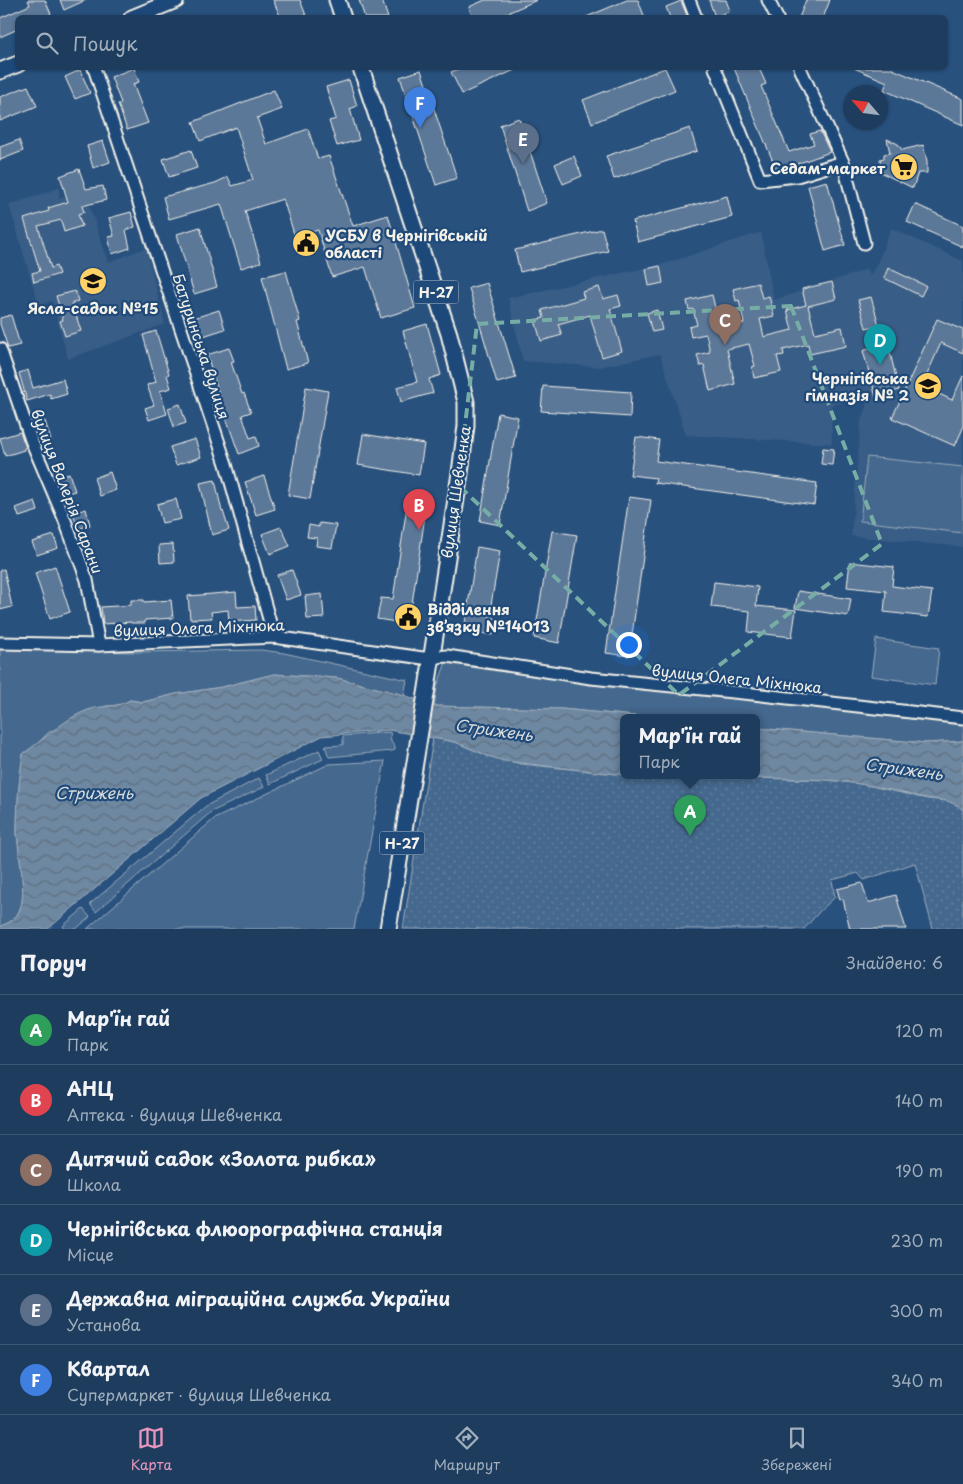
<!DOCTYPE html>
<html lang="uk">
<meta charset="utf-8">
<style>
body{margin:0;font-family:"Playpen Sans",sans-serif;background:#2b4867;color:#f1f3f6}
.compass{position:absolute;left:843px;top:85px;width:45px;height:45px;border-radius:50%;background:#1e3d5e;box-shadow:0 1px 4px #0004;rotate:298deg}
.you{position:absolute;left:628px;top:644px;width:18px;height:18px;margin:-12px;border:4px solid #fff;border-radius:50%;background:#1a73e8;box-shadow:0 0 0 8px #1a73e833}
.badge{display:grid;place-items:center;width:32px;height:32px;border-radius:50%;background:#e797bd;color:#fff;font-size:16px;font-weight:700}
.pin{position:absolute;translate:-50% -41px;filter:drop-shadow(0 1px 2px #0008)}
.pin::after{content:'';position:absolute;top:26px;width:18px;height:15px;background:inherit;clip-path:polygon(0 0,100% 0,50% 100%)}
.popup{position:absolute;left:620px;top:714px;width:140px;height:65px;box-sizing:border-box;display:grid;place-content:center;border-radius:8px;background:#1e3d5e;filter:drop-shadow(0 1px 4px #0005);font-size:16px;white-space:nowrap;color:#a1aebc}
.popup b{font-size:19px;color:#f1f3f6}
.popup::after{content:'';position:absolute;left:50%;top:100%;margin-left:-10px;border:10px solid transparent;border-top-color:#1e3d5e}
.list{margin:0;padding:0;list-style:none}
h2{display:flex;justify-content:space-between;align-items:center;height:65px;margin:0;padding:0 20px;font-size:21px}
h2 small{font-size:16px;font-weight:400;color:#a1aebc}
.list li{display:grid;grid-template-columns:32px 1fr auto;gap:15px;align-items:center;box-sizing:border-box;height:70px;padding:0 20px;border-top:1px solid #3c5673}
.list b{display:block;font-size:19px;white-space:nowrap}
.list p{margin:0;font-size:16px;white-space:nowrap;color:#a1aebc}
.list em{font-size:16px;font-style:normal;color:#a1aebc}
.icon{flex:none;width:28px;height:28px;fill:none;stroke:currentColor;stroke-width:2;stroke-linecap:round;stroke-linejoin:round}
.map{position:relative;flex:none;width:963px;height:929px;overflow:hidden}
.search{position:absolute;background:#1e3d5e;box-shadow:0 1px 4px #0004;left:15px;right:15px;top:15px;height:55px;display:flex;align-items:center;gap:12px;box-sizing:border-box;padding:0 18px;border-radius:8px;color:#a1aebc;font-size:19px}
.sheet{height:485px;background:#1e3d5e}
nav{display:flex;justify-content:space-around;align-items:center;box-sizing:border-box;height:70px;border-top:1px solid #3c5673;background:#1e3d5e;font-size:14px;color:#a1aebc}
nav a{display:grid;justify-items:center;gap:2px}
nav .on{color:#e797bd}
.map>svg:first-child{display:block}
.built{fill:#375d86}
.green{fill:#45688e;stroke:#9cacbb}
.park{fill:url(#park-dots);stroke:#9cacbb}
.water{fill:url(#water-waves);stroke:#a4b2be}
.building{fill:#5b7899;stroke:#f4f1e8}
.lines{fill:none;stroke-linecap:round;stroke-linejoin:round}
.minor-casing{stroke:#f4f1e8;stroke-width:15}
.major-casing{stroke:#f4f1e8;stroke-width:19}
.minor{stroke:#1f4a7a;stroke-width:11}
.major{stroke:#1f4a7a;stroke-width:15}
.marked{fill:none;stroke:#76ada5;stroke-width:4;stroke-dasharray:10 6;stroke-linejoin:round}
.labels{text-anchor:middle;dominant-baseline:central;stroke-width:4.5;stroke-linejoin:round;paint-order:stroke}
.shield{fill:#1f4a7a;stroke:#b4bfc7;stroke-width:1}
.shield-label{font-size:14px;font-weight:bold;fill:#f4f1e8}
.poi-label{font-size:15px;font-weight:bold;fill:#f4f1e8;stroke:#1f4a7a;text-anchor:end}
.street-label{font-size:15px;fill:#f4f1e8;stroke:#1f4a7a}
.water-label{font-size:16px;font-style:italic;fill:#d9dcda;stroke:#1f4a7a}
</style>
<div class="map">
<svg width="963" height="929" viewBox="0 0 963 929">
<defs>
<pattern id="park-dots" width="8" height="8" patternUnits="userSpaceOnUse" patternTransform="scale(1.25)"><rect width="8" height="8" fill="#45688e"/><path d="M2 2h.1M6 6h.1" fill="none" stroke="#607e9e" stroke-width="1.8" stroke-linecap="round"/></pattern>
<pattern id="water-waves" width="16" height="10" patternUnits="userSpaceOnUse" patternTransform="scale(1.25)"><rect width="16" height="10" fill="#6e88a2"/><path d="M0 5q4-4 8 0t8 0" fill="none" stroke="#5f6e7d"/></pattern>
</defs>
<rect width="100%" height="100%" fill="#28517e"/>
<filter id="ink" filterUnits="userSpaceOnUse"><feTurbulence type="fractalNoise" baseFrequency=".02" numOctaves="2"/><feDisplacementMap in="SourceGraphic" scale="10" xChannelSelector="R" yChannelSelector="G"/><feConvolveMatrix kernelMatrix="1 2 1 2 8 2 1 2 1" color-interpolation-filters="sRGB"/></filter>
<g filter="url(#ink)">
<g class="built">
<path d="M59 188V198L85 192 108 262 146 248 165 324 68 359 52 301 39 306 9 205Z"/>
<path d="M891 228 963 261V547L851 536 861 420 866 409V400L872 397 831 405 832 444 686 435 660 354 600 367 523 361 508 298 667 263 761 232 774 300 868 269 870 276 878 261Z"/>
</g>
<g class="green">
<path d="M867 457 963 467V533L860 521Z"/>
<path d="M876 639 939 648 935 685 871 676Z"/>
<path d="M0 649 136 652 261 650 284 653 407 680 404 695 337 678 274 674 222 687 176 694 143 702 130 700 121 705 106 706 49 732 37 744 23 754C19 780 17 806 17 832 18 852 27 892 20 909 16 919 10 923 0 926Z"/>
<path d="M446 662 598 684 787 703 963 724V741L926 743 756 728V717H645L562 709 434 706 437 687Z"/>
<path d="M390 732 391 742 395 747V750L392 751 329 757 325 746 343 745V736Z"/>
<path d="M319 750 323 759 270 784 266 775Z"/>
<path d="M385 761 354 929H87L214 819 329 764Z"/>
<path d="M259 778 264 787 211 812 96 912 90 904 206 806Z"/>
<path d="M83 909 90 917 76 929H65L63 926Z"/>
</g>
<path class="park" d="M433 738 455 742 488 756 521 764 628 775 828 780 867 785 927 799 948 801 957 804 963 810V929H933L915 863 864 880 858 873 832 880 835 897 819 912 804 929H403Z"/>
<g class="water">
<path d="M274 674 337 678 404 695 434 706 562 709 645 717H624V775L504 761 488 756 455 742 389 730 322 736 201 798 48 929H0V926C10 923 16 919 20 909 27 892 18 852 17 832 17 806 19 780 23 754 43 740 65 718 88 710 102 705 117 708 130 700L143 702 176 694 222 687Z"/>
<path d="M756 728 926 743 963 741V810C951 798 937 801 921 797 890 790 859 782 827 780 760 776 692 780 625 775H756Z"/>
</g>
<g class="building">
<path d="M28 0H45L51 14 42 18H18V29L0 37V18L30 5Z"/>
<path d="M60 0H86L64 10Z"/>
<path d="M273 0H300L307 18H281Z"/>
<path d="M359 0H382L388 18H365Z"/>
<path d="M485 0H537L496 18H473L469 7Z"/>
<path d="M627 0H638L645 18H584Z"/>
<path d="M709 0H726L730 11 715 17Z"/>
<path d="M806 0H830L823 18H799Z"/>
<path d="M681 1 688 18H670L666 7Z"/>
<path d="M134 68 139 82 133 84 148 123 127 130 118 104 121 103 111 77Z"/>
<path d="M461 68H519L462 94 451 72Z"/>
<path d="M665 68 675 90 592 123 583 100Z"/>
<path d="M734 68H759L766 84 761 86 789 152 814 144 810 134 820 131 830 152 777 171Z"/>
<path d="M854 68H890L963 99V125L884 90 887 82Z"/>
<path d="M80 70 90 93 75 99 65 77Z"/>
<path d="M421 70 457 178 436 185 400 77Z"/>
<path d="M349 80 357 106 350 109 359 140 337 146 329 121 336 119 326 87Z"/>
<path d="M28 86 37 106 0 121V97Z"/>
<path d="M274 90 282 109 257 118 266 144 308 129 318 159 329 156 353 226 388 215 415 308 381 318 365 267 332 277 318 230 295 237 283 199 245 211 261 262 241 268 221 204 169 219 163 197 215 183 228 177 232 186 253 180 236 127 200 141 193 122Z"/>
<path d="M519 118 547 203 527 211 500 125Z"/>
<path d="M690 128 697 151 614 179 606 156Z"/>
<path d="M887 139 898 144 902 150 923 145 927 161V173H918L913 188 882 173 880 159 884 158V154L890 153Z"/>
<path d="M19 140 23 151 0 160V147Z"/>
<path d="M103 141 110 162 93 168 87 146Z"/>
<path d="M191 150 197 168 169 177 163 159Z"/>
<path d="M574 156 582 176 563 184 555 164Z"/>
<path d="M79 169 86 189 103 186 106 200 82 206 84 212 78 214 82 226 64 232 61 220 38 226 51 268 56 266 59 274 34 282 32 273 40 271 24 219 49 211 48 208 68 202 60 176Z"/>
<path d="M827 181 845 245 825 251 808 186Z"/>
<path d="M727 196 732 217 638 242 633 221Z"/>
<path d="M915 204 963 226V247L907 222Z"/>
<path d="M131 212 135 227 126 230 130 248 112 254 108 237 114 236 109 218Z"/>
<path d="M200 227 217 287 194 294 177 234Z"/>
<path d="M602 229 608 251 520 272 515 250Z"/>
<path d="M660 266 663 283 649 286 646 269Z"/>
<path d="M888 268 926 286 921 296 884 278Z"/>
<path d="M286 271 300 321 297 322 308 363 286 369 262 277Z"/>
<path d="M832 282 836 299 808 306 815 333 842 327 846 346 810 354 808 344 783 350 784 355 777 356 781 372 754 378 752 367 755 366 749 344 727 349 735 384 710 391 704 365 700 366 697 355 710 352 706 334 691 337 689 327 697 325 693 309 689 310 687 301 712 295 720 329 744 323 739 300 736 301 733 289 758 283 762 298 769 296 774 316 760 319 764 337 792 330 787 310 806 305 802 289Z"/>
<path d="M487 283 516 378 497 383 469 288Z"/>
<path d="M599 287 603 299 618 295 621 306 610 309 622 351 602 357 590 315 558 324 562 335 541 341 535 320 544 318 542 310 584 298 582 292Z"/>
<path d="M75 291 78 301 72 303 81 331 65 336 60 321 63 320 56 296Z"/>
<path d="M871 297 879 325 866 328 858 300Z"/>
<path d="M219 310 225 329 200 337 194 318Z"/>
<path d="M657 310 662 330 652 332 647 313Z"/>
<path d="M11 315 20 345 8 348 0 324V318Z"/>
<path d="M937 319 963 330V353L941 343 922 386 952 400 963 376V428L955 446 892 418Z"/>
<path d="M427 324 441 375 429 379 433 393 401 402 397 387 417 382 403 331Z"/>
<path d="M156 331 169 374 167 375 171 388 160 391 167 414 149 420 145 408 154 405 147 385 156 382 143 335Z"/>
<path d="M887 340 899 390 876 397 863 351 884 343V345Z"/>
<path d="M229 348 234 361 231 362 242 394 244 393 251 412 242 415 250 438 256 436 259 446 239 454 220 401H221L207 355Z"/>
<path d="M28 370 33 388 63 379 67 394 51 399 50 394 27 401 19 373Z"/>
<path d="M543 386 631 392 630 417 541 411Z"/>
<path d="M306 387 328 391 310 499 288 495Z"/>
<path d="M180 404 186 423 174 427 168 408Z"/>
<path d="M498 413 518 417 500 525 480 521Z"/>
<path d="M45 421 51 440 40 443 34 424Z"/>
<path d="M20 432 26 447 24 448V450L5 456 0 438Z"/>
<path d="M363 434 424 444 419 475 358 465Z"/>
<path d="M636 437 659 440 656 461 817 483 814 505 655 483 656 478 630 475Z"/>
<path d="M195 439 201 457 176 465 170 447Z"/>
<path d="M823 448 834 449 832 465 821 464Z"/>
<path d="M110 472 116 490 100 496 94 478Z"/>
<path d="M69 473 75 491 63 494 58 477Z"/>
<path d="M264 476 275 509 256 515 245 482Z"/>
<path d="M215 480 222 512 223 511 229 530 212 535 200 483Z"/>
<path d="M629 497 651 500 629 656 606 653Z"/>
<path d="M176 499 181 519 162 523 157 504Z"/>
<path d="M35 501 38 511 19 517 16 508Z"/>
<path d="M407 506 426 509 409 624 377 619 381 598 393 599Z"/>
<path d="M86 509 90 525 78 529 73 513Z"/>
<path d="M319 523 336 525 332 548 316 546 317 538 307 537 309 525 319 527Z"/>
<path d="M281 527 290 546 270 554 262 534Z"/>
<path d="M552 531 577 535 559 643 534 638Z"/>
<path d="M54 535 58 548 37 555 32 542Z"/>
<path d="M173 544 174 562 160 563 159 545Z"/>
<path d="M477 547 500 551 489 617 495 618 493 635 464 630Z"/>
<path d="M850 562 894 567 892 586 932 591 928 617 884 612 886 591 847 587Z"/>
<path d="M55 566 70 612 50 619 35 573Z"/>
<path d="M4 569 12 607 0 610V570Z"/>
<path d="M292 570 301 595 286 600 277 575Z"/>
<path d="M714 582 758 587 756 606 796 610 792 637 748 632 750 611 711 607Z"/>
<path d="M798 591 851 599 848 616 795 608Z"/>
<path d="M236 592 237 607 255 606 256 620 229 622 228 610 211 612 212 618 190 619 188 596Z"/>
<path d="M322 594 324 618 307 619 305 596Z"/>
<path d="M131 600H144V602L171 600 173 618 145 620V623H131V622L103 624 101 607 131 605Z"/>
<path d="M862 883 868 903 896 895 906 929H850L843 899 840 900 837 889Z"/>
</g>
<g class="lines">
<g class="minor-casing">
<g id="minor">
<path d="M689 0 696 18"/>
<path d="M768 0 777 18"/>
<path d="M94 68 226 464 274 637"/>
<path d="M715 68 760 180 797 176 843 162"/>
<path d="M800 68 843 162 864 243"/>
<path d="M0 349 31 440 64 518 87 580 99 645"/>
<path d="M0 643 99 645 274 637 423 658 447 656 591 678 753 694 963 718"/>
</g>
</g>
<g class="major-casing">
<g id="major">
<path d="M337 0 343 18"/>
<path d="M132 18 176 0"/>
<path d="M361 68 449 334 466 402V426L460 473 427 688 388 929"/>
<path d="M0 71 18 64"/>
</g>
</g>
<use href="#minor" class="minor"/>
<use href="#major" class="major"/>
</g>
</g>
<path class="marked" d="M791 306 882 544 679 695 458 485 477 324Z"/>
<defs>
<g id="supermarket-disc" transform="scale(1.4375)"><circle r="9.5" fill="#ffd166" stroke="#1f4a7a"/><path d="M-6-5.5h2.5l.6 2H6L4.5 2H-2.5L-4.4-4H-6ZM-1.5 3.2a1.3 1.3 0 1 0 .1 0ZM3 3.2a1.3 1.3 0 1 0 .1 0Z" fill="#111"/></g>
<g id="civic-disc" transform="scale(1.4375)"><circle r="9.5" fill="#ffd166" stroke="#1f4a7a"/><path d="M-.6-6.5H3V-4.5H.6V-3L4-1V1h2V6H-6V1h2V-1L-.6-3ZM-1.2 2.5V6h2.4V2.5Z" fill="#111"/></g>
<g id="school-disc" transform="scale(1.4375)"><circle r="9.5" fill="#ffd166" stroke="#1f4a7a"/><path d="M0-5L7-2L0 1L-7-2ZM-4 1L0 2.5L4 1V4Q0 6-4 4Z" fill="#111"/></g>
</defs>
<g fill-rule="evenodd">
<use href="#supermarket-disc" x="904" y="167"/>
<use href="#civic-disc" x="306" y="243"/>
<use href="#school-disc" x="93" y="281"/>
<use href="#school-disc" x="928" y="386"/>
<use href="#civic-disc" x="408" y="617"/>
</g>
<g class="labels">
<g class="shield">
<rect x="413.5" y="280.5" width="45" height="23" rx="4"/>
<rect x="379.5" y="831.5" width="45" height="23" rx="4"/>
</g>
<g class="shield-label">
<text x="436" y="292">Н-27</text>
<text x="402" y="843">Н-27</text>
</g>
<g class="poi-label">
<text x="885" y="167">Седам-маркет</text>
<text x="325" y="234" text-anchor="start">УСБУ в Чернігівській<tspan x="325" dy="17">області</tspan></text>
<text x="93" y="307" text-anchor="middle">Ясла-садок №15</text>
<text x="909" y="377">Чернігівська<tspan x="909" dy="17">гімназія № 2</tspan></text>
<text x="427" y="608" text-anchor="start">Відділення<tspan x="427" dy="17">зв’язку №14013</tspan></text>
</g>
<g class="street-label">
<text transform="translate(202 346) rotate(72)">Батуринська вулиця</text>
<text transform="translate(68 491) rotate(69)">вулиця Валерія Сарани</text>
<text transform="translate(455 492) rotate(-82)">вулиця Шевченка</text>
<text transform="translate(199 627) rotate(-2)">вулиця Олега Міхнюка</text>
<text transform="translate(737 678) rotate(6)">вулиця Олега Міхнюка</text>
</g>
<g class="water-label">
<text transform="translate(494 729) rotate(8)">Стрижень</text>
<text transform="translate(904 768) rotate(8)">Стрижень</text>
<text x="94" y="792">Стрижень</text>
</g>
</g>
</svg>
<svg class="compass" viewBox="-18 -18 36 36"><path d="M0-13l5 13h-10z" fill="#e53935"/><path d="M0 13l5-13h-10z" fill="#a1aebc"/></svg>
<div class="you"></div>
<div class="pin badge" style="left:690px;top:836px;background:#2e9e5b">A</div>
<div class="popup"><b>Мар'їн гай</b>Парк</div>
<div class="pin badge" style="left:419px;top:530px;background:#e0444e">B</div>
<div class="pin badge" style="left:725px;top:345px;background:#8d6e63">C</div>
<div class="pin badge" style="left:880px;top:365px;background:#0f9aa8">D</div>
<div class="pin badge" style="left:523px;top:164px;background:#5c6f8a">E</div>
<div class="pin badge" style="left:420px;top:128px;background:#3f7fe0">F</div>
<div class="search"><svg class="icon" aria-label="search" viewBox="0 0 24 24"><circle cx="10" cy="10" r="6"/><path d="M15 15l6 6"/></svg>Пошук</div>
</div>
<section class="sheet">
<h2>Поруч<small>Знайдено: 6</small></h2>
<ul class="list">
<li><span class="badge" style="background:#2e9e5b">A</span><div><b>Мар'їн гай</b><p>Парк</p></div><em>120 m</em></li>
<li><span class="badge" style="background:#e0444e">B</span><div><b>АНЦ</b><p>Аптека · вулиця Шевченка</p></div><em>140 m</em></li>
<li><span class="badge" style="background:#8d6e63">C</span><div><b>Дитячий садок «Золота рибка»</b><p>Школа</p></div><em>190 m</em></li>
<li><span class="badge" style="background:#0f9aa8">D</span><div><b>Чернігівська флюорографічна станція</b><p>Місце</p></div><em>230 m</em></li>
<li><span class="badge" style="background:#5c6f8a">E</span><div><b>Державна міграційна служба України</b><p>Установа</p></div><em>300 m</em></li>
<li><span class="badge" style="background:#3f7fe0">F</span><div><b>Квартал</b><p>Супермаркет · вулиця Шевченка</p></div><em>340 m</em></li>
</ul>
</section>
<nav>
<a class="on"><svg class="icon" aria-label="map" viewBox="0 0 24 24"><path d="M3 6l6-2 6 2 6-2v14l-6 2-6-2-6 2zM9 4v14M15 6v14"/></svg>Карта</a>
<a><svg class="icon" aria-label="directions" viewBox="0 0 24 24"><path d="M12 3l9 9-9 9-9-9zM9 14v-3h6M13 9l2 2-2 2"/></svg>Маршрут</a>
<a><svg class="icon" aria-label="saved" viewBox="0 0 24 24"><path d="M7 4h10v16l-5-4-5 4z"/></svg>Збережені</a>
</nav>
